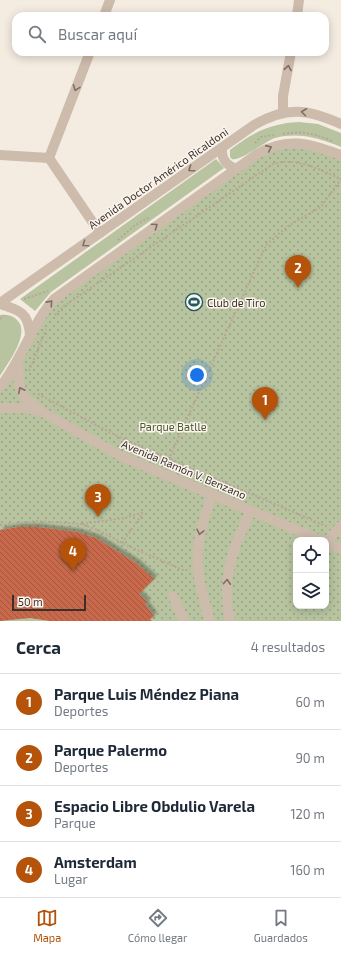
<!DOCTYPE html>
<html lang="es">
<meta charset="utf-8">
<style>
body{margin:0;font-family:"Exo 2",sans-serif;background:#f6f6f7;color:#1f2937}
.controls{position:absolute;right:12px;bottom:12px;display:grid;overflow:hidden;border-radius:8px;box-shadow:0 2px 10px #0003}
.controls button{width:36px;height:36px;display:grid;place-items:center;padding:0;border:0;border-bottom:1px solid #e0e1e3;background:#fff;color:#1f2937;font:20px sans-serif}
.scale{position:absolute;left:12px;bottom:10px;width:74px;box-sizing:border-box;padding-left:4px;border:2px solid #3b302b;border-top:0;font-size:11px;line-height:14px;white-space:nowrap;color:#3b302b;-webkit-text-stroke:3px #fbf5ee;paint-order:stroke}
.you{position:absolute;left:197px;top:375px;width:14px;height:14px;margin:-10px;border:3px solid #fff;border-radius:50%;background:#1a73e8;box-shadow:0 0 0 6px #1a73e833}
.badge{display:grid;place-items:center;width:26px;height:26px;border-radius:50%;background:#b45309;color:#fff;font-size:13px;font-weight:700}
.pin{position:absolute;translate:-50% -33px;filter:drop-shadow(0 1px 2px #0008)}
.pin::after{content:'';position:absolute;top:21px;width:14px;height:12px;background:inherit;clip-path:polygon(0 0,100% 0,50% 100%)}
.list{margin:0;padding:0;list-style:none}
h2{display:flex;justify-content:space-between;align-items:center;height:52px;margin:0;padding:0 16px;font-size:17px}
h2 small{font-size:13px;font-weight:400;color:#747a83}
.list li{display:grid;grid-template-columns:26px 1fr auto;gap:12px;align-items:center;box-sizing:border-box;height:56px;padding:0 16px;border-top:1px solid #e0e1e3}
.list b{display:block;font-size:15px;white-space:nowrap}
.list p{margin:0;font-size:13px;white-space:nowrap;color:#747a83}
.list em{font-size:13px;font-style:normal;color:#747a83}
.icon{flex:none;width:22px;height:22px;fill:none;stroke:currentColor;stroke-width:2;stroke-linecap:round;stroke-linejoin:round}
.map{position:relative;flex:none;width:341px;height:621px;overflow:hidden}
.search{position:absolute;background:#fff;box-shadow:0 2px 10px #0003;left:12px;right:12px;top:12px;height:44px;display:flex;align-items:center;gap:10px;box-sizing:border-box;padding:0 14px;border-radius:12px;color:#747a83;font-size:15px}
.sheet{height:276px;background:#fff}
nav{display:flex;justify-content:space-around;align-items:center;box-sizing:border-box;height:56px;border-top:1px solid #e0e1e3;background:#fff;font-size:11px;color:#747a83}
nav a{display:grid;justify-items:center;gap:2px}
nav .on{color:#b45309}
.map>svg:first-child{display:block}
.grass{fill:#b8c4a0}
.park{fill:url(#park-dots);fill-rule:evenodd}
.building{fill:url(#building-back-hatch);filter:url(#shadow)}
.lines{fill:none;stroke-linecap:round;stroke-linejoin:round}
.path{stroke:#b9a596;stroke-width:2;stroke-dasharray:2 2;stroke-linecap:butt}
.minor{stroke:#cdbbac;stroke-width:10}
.oneway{stroke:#7d6f65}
.labels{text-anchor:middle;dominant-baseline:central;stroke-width:3;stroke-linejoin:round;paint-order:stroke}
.street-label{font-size:11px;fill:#3b302b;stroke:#fbf5ee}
.poi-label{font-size:11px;fill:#3b302b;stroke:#fbf5ee;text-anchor:start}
.park-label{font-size:11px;fill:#4a5a2e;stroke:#fbf5ee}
</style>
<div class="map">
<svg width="341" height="621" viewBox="0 0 341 621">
<defs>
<pattern id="park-dots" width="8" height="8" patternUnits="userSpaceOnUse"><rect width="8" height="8" fill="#b8c4a0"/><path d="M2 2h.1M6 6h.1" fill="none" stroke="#97a083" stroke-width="1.8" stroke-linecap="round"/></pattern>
<pattern id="building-back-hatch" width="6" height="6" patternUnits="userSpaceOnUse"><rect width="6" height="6" fill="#c8694b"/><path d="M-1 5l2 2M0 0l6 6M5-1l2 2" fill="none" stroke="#a4573f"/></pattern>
<filter id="shadow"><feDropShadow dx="3.5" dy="-3.5" stdDeviation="1" flood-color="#0004"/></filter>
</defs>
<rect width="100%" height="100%" fill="#f4ebe1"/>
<g class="grass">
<path d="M299 122 318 124 341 133V147C319 138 299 132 275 138 264 142 240 162 232 159L230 157V150C251 133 272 123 299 122Z"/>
<path d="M216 159 224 168 51 292 35 311 20 299Z"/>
<path d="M0 315C6 314 13 315 17 320 31 333 8 363 0 376Z"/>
</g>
<path class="park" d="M283 143 341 155V621H0V387L46 308 236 169ZM296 540H326V606H296Z"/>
<path class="building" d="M19 527H37L77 532 96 538 136 563 154 579 139 594 147 602 145 604 154 616 150 619 152 621H50L30 618 0 621V530Z"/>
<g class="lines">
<g class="path">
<path d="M283 134C300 130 316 134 332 141"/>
<path d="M255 143 261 137 274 135"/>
<path d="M118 240 134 226 150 217"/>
<path d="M24 299 48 291"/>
<path d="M55 315 64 306 273 164C298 157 318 169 341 179L321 207 288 226 266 245 166 465"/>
<path d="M0 319 4 316"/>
<path d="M29 371 46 329"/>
<path d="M38 394 117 436 328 527"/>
<path d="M82 524 125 518 144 512"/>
<path d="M0 525 36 521 81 524 100 531 126 545 183 570H190"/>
<path d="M122 543 143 513"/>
</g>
<g class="minor">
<path d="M104 16 110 0"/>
<path d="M297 16 299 0"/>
<path d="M283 112V96L291 52"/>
<path d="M222 148C221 159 226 165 236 169"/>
<path d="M0 155 49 158"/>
<path d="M49 158 90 52"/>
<path d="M49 158 100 233"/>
<path d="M0 303 254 125C287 106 307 109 341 124"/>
<path d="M0 304C20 310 29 313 30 336"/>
<path d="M18 361 19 386 25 397 42 412 121 456 320 540"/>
<path d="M0 387C22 360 31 325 54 299L257 154C288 136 310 144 341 155"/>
<path d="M0 408H26L40 411"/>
<path d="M326 542 341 526"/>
<path d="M326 543 341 549"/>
<path d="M173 596 184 621"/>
<path d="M210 621C194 567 192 549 212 495"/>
<path d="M230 621C221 578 232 549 251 511"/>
</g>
</g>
<defs><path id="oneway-chevron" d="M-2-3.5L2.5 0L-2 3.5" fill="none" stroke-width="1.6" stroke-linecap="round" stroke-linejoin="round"/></defs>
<g class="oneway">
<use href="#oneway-chevron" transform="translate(288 68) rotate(-80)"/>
<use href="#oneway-chevron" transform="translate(76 88) rotate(111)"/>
<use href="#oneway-chevron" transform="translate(304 112) rotate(-173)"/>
<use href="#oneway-chevron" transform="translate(269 148) rotate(-24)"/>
<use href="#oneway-chevron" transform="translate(191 169) rotate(145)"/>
<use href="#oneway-chevron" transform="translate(155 226) rotate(-35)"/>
<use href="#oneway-chevron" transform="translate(85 244) rotate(145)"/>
<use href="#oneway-chevron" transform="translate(50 303) rotate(-48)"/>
<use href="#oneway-chevron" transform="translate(21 390) rotate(-117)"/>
<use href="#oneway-chevron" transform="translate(200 532) rotate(103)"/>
<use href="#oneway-chevron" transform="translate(227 582) rotate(-86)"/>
</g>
<defs>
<g id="stadium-ring" transform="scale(0.9)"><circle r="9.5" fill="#fbf5ee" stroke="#1f5a5e" stroke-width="1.5"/><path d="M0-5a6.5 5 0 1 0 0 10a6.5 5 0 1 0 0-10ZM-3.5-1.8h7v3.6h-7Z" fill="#1f5a5e"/></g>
</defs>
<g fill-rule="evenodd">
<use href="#stadium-ring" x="194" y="302"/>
</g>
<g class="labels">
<g class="street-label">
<text transform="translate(158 178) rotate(-35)">Avenida Doctor Américo Ricaldoni</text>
<text transform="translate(184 469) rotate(23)">Avenida Ramón V. Benzano</text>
</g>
<g class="poi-label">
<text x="207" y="302">Club de Tiro</text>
</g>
<g class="park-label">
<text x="173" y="426">Parque Batlle</text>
</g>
</g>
</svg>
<div class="controls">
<button><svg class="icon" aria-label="locate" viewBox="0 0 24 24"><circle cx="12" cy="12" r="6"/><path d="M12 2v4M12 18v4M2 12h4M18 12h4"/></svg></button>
<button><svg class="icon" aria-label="layers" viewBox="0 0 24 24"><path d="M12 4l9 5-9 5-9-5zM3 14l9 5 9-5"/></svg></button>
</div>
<div class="scale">50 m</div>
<div class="you"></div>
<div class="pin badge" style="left:265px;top:420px">1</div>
<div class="pin badge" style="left:298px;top:288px">2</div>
<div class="pin badge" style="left:98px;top:517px">3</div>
<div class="pin badge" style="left:73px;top:571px">4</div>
<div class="search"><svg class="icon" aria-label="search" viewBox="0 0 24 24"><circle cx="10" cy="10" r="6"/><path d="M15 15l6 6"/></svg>Buscar aquí</div>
</div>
<section class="sheet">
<h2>Cerca<small>4 resultados</small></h2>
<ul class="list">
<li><span class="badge">1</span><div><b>Parque Luis Méndez Piana</b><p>Deportes</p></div><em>60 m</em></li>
<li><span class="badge">2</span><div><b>Parque Palermo</b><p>Deportes</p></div><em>90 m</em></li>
<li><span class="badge">3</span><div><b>Espacio Libre Obdulio Varela</b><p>Parque</p></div><em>120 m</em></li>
<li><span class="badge">4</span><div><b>Amsterdam</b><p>Lugar</p></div><em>160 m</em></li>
</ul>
</section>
<nav>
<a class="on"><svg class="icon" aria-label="map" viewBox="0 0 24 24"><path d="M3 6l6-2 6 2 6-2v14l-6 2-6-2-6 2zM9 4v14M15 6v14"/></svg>Mapa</a>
<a><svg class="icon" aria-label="directions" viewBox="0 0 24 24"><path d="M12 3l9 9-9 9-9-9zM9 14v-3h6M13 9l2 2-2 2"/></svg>Cómo llegar</a>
<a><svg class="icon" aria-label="saved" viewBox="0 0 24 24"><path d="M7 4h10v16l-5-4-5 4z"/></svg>Guardados</a>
</nav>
